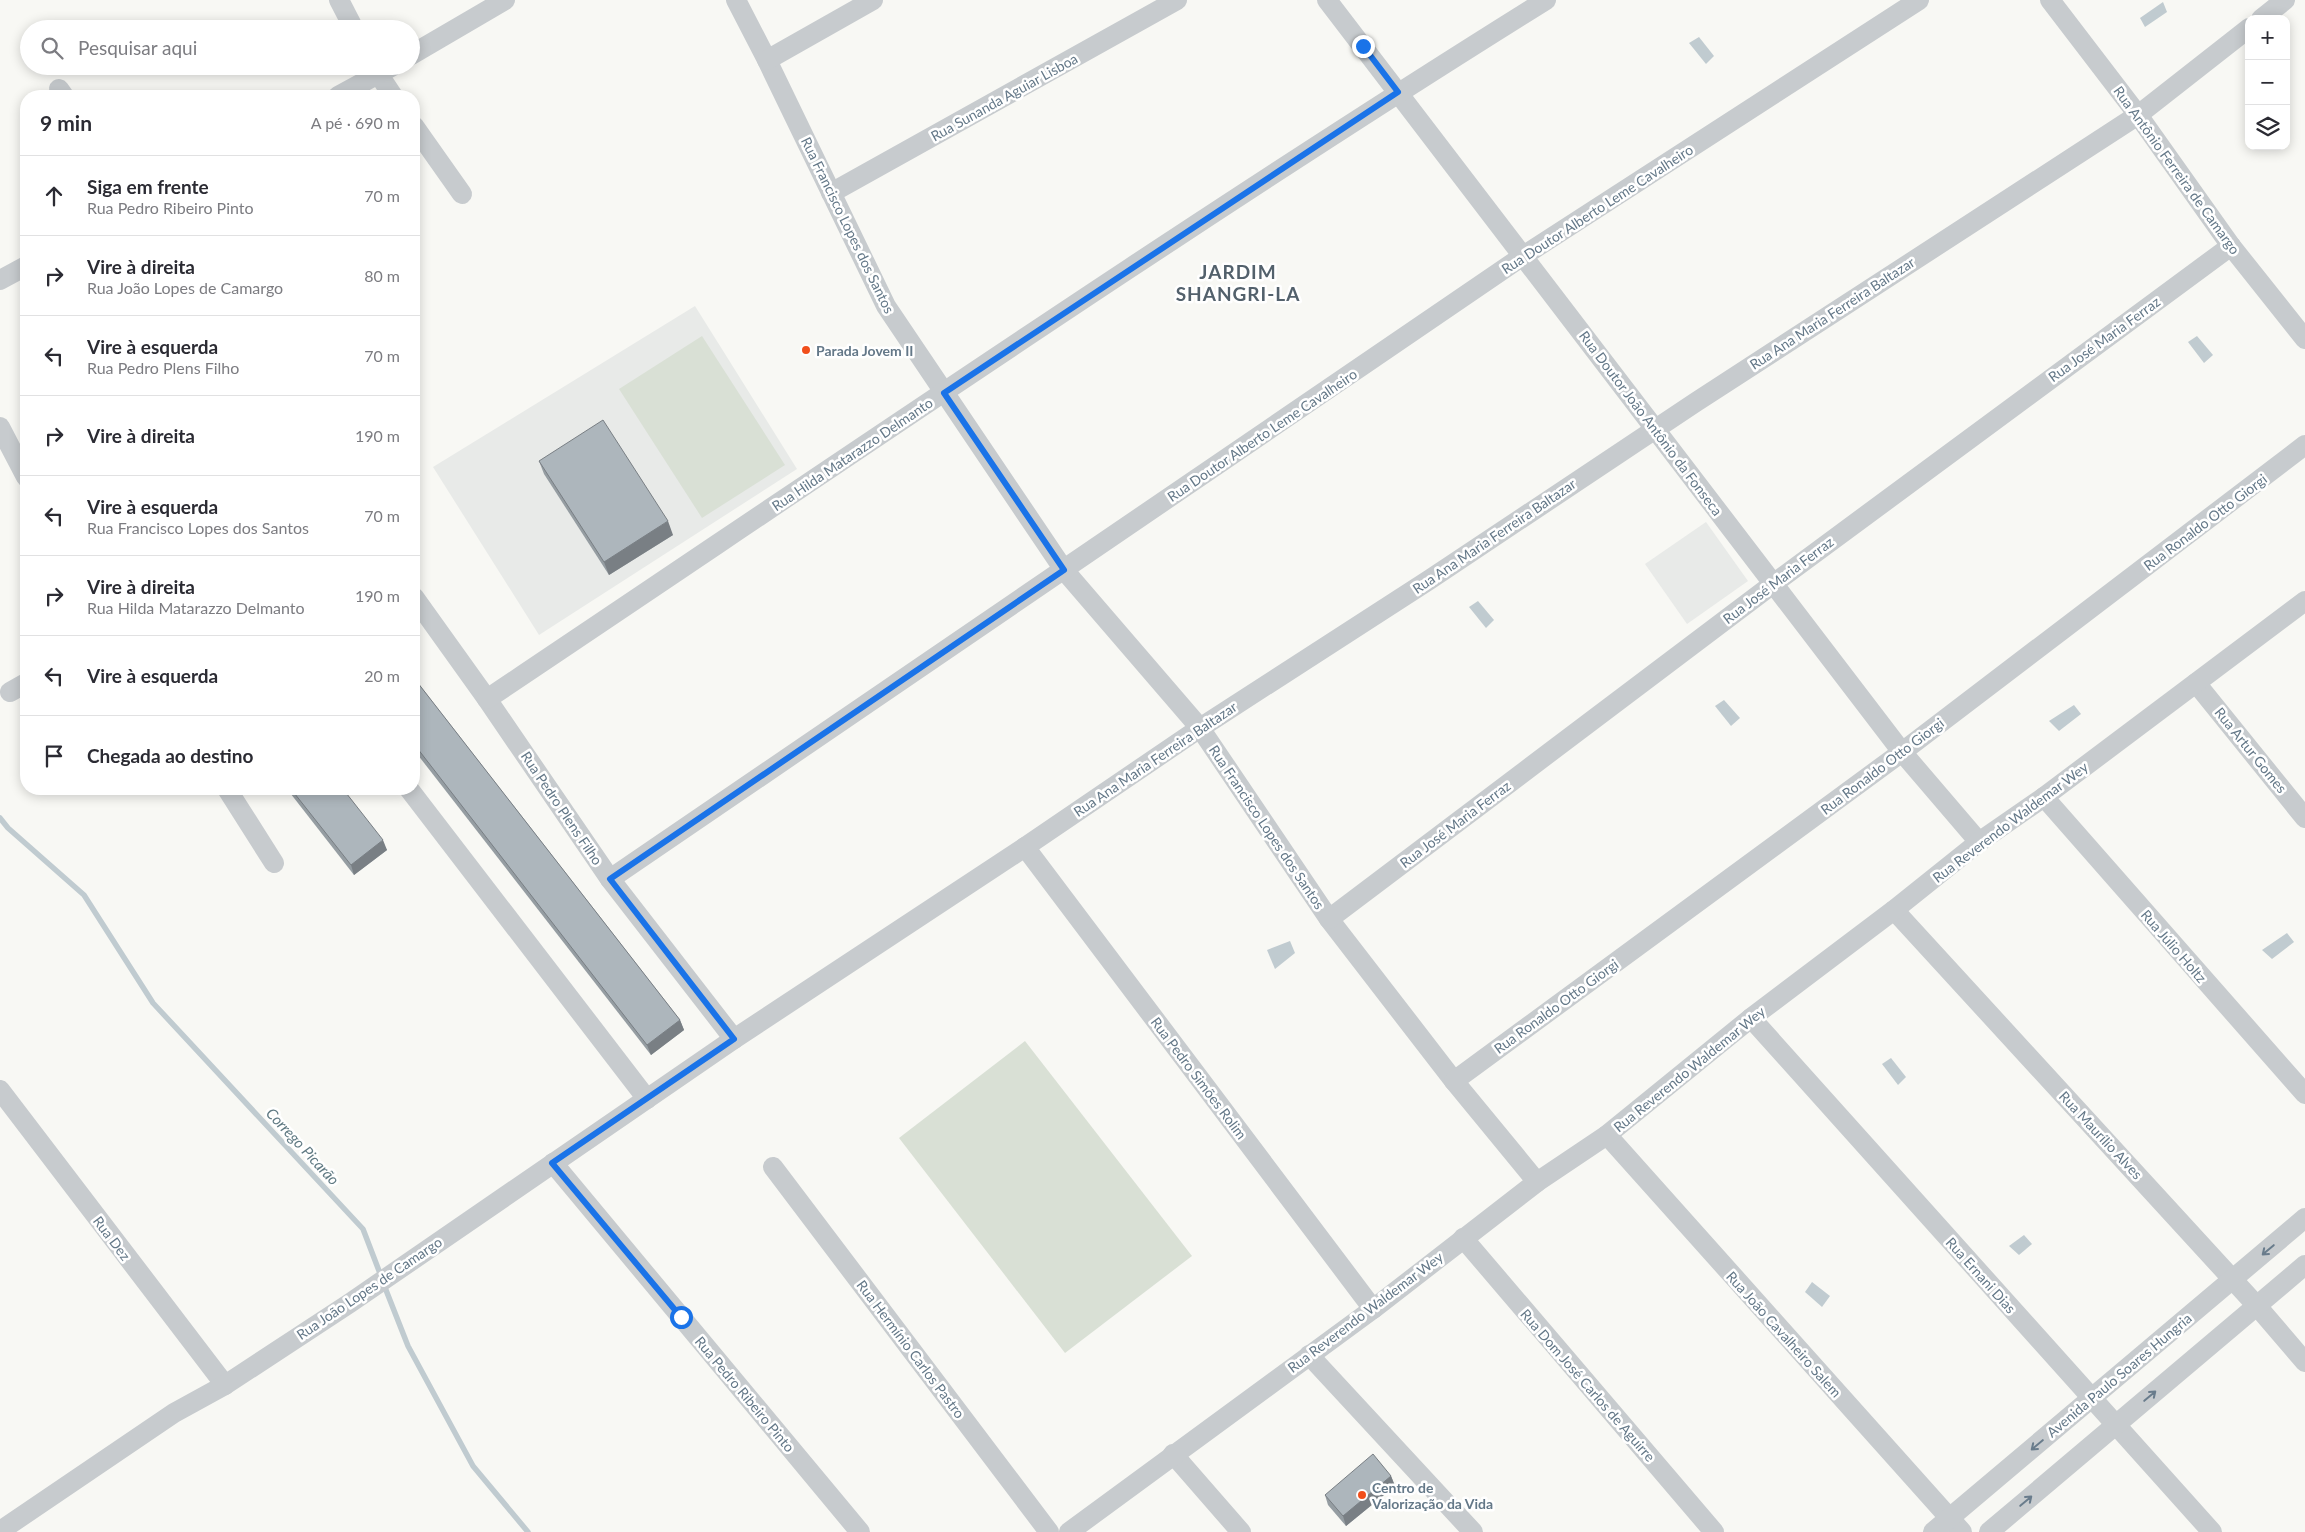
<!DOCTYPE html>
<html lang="pt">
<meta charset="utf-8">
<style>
body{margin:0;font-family:Lato,sans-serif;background:#f2f2f3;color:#2b2b33}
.controls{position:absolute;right:15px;top:15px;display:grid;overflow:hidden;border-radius:10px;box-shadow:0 2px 12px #0003}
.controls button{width:45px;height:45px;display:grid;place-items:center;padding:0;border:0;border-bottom:1px solid #e1e1e2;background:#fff;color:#2b2b33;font:25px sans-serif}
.stop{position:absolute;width:15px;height:15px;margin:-11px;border:4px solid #1a73e8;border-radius:50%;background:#fff}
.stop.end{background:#1a73e8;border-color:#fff;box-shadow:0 1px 5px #0008}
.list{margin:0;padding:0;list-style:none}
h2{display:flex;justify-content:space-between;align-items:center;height:65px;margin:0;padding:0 20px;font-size:21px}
h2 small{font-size:16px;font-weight:400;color:#7c7c81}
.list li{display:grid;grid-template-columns:32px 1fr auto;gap:15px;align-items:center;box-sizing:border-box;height:80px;padding:0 20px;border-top:1px solid #e1e1e2}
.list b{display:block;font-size:19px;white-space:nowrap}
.list p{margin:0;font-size:16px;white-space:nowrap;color:#7c7c81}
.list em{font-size:16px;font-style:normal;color:#7c7c81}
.icon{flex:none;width:28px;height:28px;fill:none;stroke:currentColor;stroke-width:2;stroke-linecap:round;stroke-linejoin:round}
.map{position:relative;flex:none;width:2305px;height:1532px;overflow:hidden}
.search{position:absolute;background:#fff;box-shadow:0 2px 12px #0003;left:20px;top:20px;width:400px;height:55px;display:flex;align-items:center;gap:12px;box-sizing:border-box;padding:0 18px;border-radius:28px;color:#7c7c81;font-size:19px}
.panel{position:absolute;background:#fff;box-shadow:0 2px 12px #0003;left:20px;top:90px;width:400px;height:705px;border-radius:20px}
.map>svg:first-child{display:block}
.built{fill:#e8eae8}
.green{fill:#d9e0d5}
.water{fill:#c0cbd0}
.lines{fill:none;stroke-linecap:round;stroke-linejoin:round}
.stream{stroke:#c0cbd0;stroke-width:5.5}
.street{stroke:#c7cbce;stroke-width:20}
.wall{fill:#959da2}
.shaded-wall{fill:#797f84}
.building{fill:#adb6bc;stroke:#797f84}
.oneway{stroke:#697c8c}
.route{stroke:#1a73e8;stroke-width:6}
.poi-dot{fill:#f14f1b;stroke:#fff;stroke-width:2}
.labels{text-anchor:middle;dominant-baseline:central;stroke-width:5;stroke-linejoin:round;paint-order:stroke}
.street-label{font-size:14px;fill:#647888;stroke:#fff}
.poi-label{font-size:14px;font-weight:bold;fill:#647888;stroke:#fff;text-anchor:start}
.water-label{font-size:15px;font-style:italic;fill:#607a83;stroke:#fff}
.district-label{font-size:19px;font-weight:bold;letter-spacing:1px;fill:#53616c;stroke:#fff}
</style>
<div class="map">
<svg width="2305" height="1532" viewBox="0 0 2305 1532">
<rect width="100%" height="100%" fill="#f8f8f4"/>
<g class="built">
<path d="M695 306 797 469 539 635 433 467Z"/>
<path d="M1706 522 1748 581 1687 624 1645 564Z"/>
</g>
<g class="green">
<path d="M702 336 785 465 702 518 619 389Z"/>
<path d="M1025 1041 1192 1256 1065 1353 899 1138Z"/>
</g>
<g class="water">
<path d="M2163 2 2167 12 2145 27 2140 18Z"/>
<path d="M1699 37 1714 56 1706 64 1689 43Z"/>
<path d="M2197 336 2213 355 2204 363 2188 342Z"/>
<path d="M1478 601 1494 620 1486 628 1469 607Z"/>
<path d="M1724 700 1740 718 1731 726 1715 706Z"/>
<path d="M2074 705 2081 714 2059 731 2049 721Z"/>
<path d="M2287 933 2294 942 2272 959 2262 950Z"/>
<path d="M1290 941 1295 953 1275 969 1267 950Z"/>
<path d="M1891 1058 1906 1077 1898 1085 1882 1064Z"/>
<path d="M2024 1235 2032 1244 2019 1255 2009 1246Z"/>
<path d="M1812 1282 1830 1296 1822 1307 1805 1292Z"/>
</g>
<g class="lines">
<g class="stream">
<path d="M0 818 8 828 84 895 153 1003 363 1229 381 1276"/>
<path d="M384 1285 408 1346 473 1466 528 1532"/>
</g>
<g class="street">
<path d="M339 0 354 29"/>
<path d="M736 0 767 60 886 306 1064 570 1200 728 1329 919 1454 1081 1537 1182"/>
<path d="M1327 0 1902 752 1979 842"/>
<path d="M2050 0 2138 115 2231 246 2305 339"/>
<path d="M2261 19 2285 0"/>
<path d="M411 55 505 0"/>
<path d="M767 60 873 0"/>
<path d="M373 66 393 96"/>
<path d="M59 89 64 96"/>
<path d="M338 96 393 66"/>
<path d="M414 126 462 194"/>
<path d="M831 193 1177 0"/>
<path d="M0 280 26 266"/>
<path d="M0 427 26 477"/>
<path d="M414 597 487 699 610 879 734 1039"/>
<path d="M2196 683 2305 818"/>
<path d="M10 692 26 683"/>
<path d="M487 699C838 464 1187 224 1546 0"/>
<path d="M227 789 274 863"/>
<path d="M409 789 647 1099"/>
<path d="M2044 797 2305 1094"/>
<path d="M1025 847 1373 1309"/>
<path d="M610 879 1523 256 1919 0"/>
<path d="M1894 910 2257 1306 2305 1362"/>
<path d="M1329 919 1773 584 2231 246"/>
<path d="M1751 1018 2212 1532"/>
<path d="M1454 1081 1902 752 2305 445"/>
<path d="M0 1090 225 1385"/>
<path d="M1607 1135 1962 1532"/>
<path d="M553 1163 860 1532"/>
<path d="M773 1167 1049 1532"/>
<path d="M1463 1238 1714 1532"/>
<path d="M1309 1355 1473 1532"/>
<path d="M1173 1454 1241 1532"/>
<path d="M0 1531 174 1413 225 1385 350 1303 734 1039 1025 847 1200 728 1429 580 1696 402 2138 115 2249 28"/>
<path d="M1069 1532 1373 1309 1537 1182 1607 1135 1751 1018 1894 910 1979 842 2044 797 2305 601"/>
<path d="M1933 1532 2305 1218"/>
<path d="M1989 1532 2305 1265"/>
</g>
</g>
<g class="wall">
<path d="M539 461 673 535 609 575 544 474Z"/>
<path d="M414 678 680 1020 684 1030 651 1055 414 750Z"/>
<path d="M287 789H343L387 850 354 875Z"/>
<path d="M1391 1476 1395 1486 1346 1526 1328 1505 1325 1495Z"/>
</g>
<g class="shaded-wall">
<path d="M668 521 673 535 609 575 604 562Z"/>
<path d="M383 840 387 850 354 875 351 865Z"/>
<path d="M680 1020 684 1030 651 1055 647 1045Z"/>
<path d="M1391 1476 1395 1486 1346 1526 1343 1516Z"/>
</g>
<g class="building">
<path d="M603 420 668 521 604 562 539 461Z"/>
<path d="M414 678 680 1020 647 1045 414 744Z"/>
<path d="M291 789H343L383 840 351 865Z"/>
<path d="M1373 1454 1391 1476 1343 1516 1325 1495Z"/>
</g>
<defs><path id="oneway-shaft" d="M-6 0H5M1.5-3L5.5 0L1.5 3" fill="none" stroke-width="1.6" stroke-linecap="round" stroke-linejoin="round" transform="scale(1.25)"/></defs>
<g class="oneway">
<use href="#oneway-shaft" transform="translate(2268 1250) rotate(140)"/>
<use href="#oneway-shaft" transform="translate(2150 1396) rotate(-40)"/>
<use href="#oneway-shaft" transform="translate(2037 1445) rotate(140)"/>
<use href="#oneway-shaft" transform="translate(2026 1501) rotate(-40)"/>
</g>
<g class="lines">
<path class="route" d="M681 1317 552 1163 734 1039 610 879 1064 570 944 393 1398 92 1363 46"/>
</g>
<g class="poi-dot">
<circle cx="806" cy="350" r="5"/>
<circle cx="1362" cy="1495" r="5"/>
</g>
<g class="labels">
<g class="street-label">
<text transform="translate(1004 97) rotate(-29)">Rua Sunanda Aguiar Lisboa</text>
<text transform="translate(2177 170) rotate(54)">Rua Antônio Ferreira de Camargo</text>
<text transform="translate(1597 209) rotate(-33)">Rua Doutor Alberto Leme Cavalheiro</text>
<text transform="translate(848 225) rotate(64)">Rua Francisco Lopes dos Santos</text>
<text transform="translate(1832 313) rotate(-33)">Rua Ana Maria Ferreira Baltazar</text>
<text transform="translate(2104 339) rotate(-36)">Rua José Maria Ferraz</text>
<text transform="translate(1651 423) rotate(53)">Rua Doutor João Antônio da Fonseca</text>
<text transform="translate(1262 435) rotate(-34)">Rua Doutor Alberto Leme Cavalheiro</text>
<text transform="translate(852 454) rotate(-34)">Rua Hilda Matarazzo Delmanto</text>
<text transform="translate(2205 522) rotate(-37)">Rua Ronaldo Otto Giorgi</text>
<text transform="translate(1494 536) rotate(-34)">Rua Ana Maria Ferreira Baltazar</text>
<text transform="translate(1778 580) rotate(-37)">Rua José Maria Ferraz</text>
<text transform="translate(2251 750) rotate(51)">Rua Artur Gomes</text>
<text transform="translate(1155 759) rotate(-34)">Rua Ana Maria Ferreira Baltazar</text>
<text transform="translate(1882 766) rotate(-37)">Rua Ronaldo Otto Giorgi</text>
<text transform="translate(562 808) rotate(56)">Rua Pedro Plens Filho</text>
<text transform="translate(2010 822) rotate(-37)">Rua Reverendo Waldemar Wey</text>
<text transform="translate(1455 824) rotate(-37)">Rua José Maria Ferraz</text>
<text transform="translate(1267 827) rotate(56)">Rua Francisco Lopes dos Santos</text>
<text transform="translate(2174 946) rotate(49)">Rua Júlio Holtz</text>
<text transform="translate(1556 1006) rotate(-36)">Rua Ronaldo Otto Giorgi</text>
<text transform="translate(1689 1069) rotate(-39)">Rua Reverendo Waldemar Wey</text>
<text transform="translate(1199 1078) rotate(53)">Rua Pedro Simões Rolim</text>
<text transform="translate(2101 1135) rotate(47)">Rua Maurílio Alves</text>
<text transform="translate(112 1238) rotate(53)">Rua Dez</text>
<text transform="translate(1981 1275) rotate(48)">Rua Ernani Dias</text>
<text transform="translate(369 1288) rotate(-34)">Rua João Lopes de Camargo</text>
<text transform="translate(1365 1312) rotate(-37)">Rua Reverendo Waldemar Wey</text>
<text transform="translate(1784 1334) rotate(48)">Rua João Cavalheiro Salem</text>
<text transform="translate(911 1349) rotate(53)">Rua Hermínio Carlos Pastro</text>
<text transform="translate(2119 1375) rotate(-40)">Avenida Paulo Soares Hungria</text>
<text transform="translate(1588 1385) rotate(49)">Rua Dom José Carlos de Aguirre</text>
<text transform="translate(745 1394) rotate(50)">Rua Pedro Ribeiro Pinto</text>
</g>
<g class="poi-label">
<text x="816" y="350">Parada Jovem II</text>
<text x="1372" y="1487">Centro de<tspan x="1372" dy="16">Valorização da Vida</tspan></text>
</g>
<g class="water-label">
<text transform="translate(303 1146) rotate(47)">Corrego Picarão</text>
</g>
<g class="district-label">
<text x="1238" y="271">JARDIM<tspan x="1238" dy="22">SHANGRI-LA</tspan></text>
</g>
</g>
</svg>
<div class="controls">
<button>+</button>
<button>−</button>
<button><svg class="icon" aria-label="layers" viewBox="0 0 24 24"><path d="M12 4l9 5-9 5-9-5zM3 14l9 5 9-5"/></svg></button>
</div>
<div class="stop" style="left:681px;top:1317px"></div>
<div class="stop end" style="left:1363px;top:46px"></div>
<div class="search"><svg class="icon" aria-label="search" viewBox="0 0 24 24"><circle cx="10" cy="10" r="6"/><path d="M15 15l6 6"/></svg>Pesquisar aqui</div>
<section class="panel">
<h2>9 min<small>A pé · 690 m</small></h2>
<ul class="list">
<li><svg class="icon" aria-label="ahead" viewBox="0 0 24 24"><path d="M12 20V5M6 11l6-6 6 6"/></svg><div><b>Siga em frente</b><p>Rua Pedro Ribeiro Pinto</p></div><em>70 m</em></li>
<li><svg class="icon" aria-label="right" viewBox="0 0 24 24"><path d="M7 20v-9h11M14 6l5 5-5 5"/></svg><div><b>Vire à direita</b><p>Rua João Lopes de Camargo</p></div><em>80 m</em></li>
<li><svg class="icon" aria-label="left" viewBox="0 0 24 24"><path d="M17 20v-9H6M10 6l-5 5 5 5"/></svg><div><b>Vire à esquerda</b><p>Rua Pedro Plens Filho</p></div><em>70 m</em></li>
<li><svg class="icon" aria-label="right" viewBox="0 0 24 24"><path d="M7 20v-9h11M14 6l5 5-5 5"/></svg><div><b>Vire à direita</b></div><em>190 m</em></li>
<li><svg class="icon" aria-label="left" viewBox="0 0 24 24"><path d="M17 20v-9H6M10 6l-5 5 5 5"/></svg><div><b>Vire à esquerda</b><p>Rua Francisco Lopes dos Santos</p></div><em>70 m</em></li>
<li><svg class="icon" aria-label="right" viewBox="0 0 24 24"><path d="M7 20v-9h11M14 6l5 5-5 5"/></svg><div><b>Vire à direita</b><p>Rua Hilda Matarazzo Delmanto</p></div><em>190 m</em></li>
<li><svg class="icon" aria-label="left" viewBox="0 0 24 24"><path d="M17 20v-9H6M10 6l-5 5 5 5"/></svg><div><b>Vire à esquerda</b></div><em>20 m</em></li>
<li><svg class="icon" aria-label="arrive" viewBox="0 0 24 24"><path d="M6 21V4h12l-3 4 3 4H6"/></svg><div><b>Chegada ao destino</b></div></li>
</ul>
</section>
</div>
